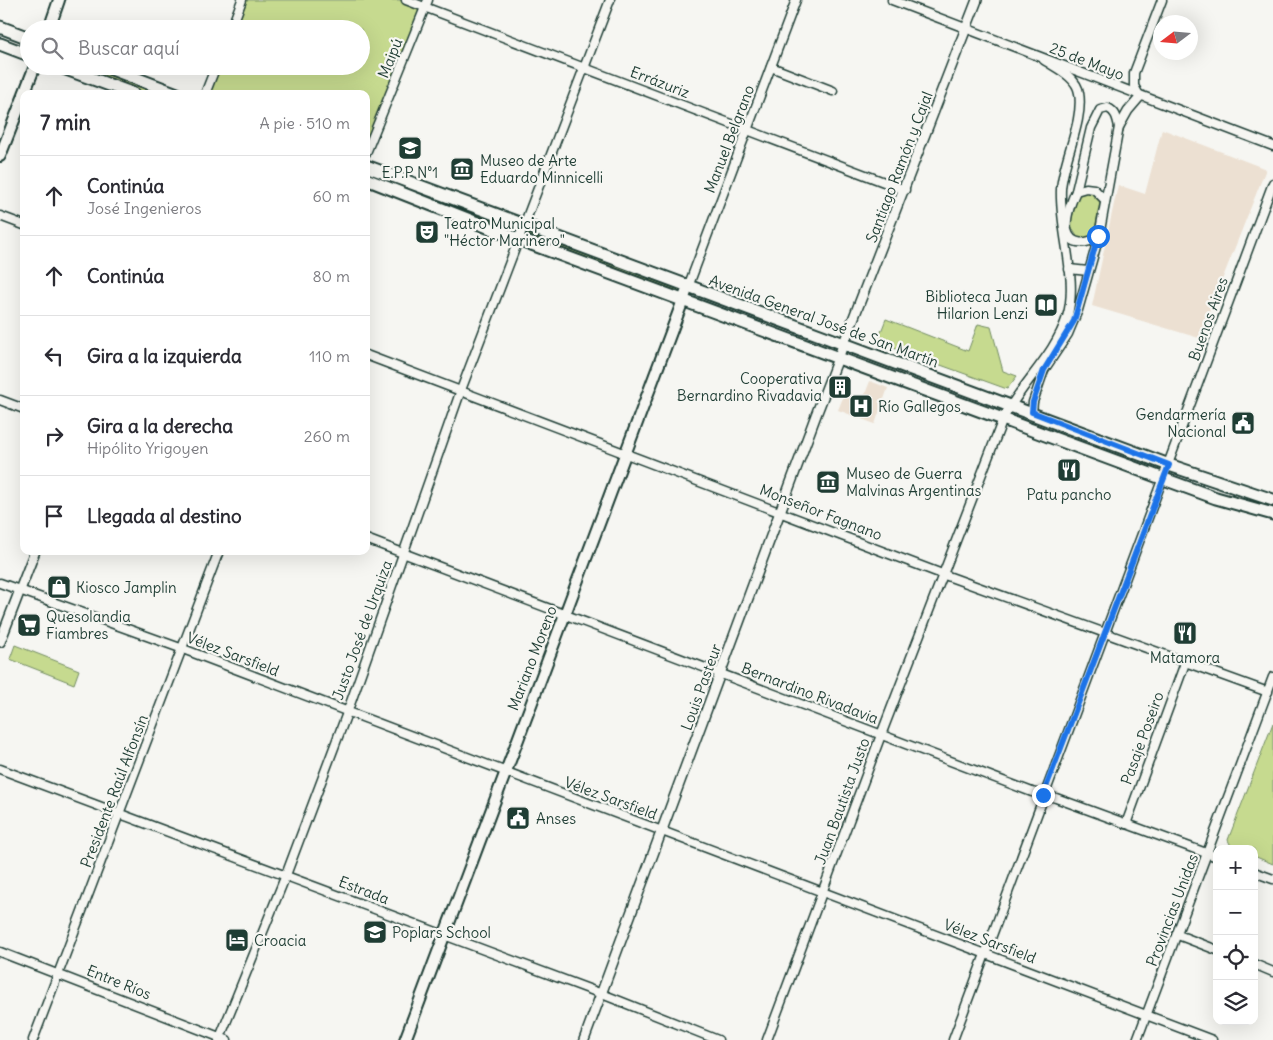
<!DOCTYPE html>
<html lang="es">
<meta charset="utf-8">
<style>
body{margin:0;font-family:Delius,sans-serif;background:#f2f2f3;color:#2b2b33}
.controls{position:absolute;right:15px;bottom:15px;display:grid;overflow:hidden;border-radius:10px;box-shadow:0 5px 20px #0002}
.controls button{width:45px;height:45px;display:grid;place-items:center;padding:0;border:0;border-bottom:1px solid #e1e1e2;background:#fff;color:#2b2b33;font:25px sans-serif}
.compass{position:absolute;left:1153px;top:15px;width:45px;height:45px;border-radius:50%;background:#fff;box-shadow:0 5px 20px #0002;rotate:254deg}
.stop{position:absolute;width:15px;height:15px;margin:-11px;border:4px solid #1a73e8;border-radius:50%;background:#fff}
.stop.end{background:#1a73e8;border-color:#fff;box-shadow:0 1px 5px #0008}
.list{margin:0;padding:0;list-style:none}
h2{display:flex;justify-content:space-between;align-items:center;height:65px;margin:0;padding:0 20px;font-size:21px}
h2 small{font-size:16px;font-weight:400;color:#7c7c81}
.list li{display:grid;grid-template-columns:32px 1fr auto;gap:15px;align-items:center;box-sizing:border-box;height:80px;padding:0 20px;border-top:1px solid #e1e1e2}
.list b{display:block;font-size:19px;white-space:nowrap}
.list p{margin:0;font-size:16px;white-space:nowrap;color:#7c7c81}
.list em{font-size:16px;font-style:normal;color:#7c7c81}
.icon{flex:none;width:28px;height:28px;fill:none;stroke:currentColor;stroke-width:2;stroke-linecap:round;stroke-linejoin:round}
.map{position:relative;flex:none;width:1273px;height:1040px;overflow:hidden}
.search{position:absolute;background:#fff;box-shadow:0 5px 20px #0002;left:20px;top:20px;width:350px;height:55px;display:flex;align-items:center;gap:12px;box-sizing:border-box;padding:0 18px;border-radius:28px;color:#7c7c81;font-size:19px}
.panel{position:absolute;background:#fff;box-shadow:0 5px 20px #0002;left:20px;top:90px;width:350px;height:465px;border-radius:10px}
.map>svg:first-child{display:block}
.built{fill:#ece0d2}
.green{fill:#c6da8f;stroke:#728c62}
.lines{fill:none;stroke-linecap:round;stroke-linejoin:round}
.minor-casing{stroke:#1f3d34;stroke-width:11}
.tertiary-casing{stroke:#1f3d34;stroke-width:12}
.secondary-casing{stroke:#1f3d34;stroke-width:14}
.primary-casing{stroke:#1f3d34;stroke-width:15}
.minor{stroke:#f6f6f2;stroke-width:8}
.tertiary{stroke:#f6f6f2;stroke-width:9}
.secondary{stroke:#f6f6f2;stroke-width:10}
.primary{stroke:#f6f6f2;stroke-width:11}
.route{stroke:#1a73e8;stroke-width:6}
.labels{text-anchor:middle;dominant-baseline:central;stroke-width:4.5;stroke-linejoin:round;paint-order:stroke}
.street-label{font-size:15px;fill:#1f3d34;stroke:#f6f6f2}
.poi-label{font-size:15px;fill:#1f3d34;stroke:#f6f6f2;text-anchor:start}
</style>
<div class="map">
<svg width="1273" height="1040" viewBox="0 0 1273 1040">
<rect width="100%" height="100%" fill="#f6f6f2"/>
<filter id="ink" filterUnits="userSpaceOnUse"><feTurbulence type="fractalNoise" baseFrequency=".02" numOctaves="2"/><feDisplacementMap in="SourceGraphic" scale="10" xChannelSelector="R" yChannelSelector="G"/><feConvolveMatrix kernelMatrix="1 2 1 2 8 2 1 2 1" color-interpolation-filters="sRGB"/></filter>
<g filter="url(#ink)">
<g class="built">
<path d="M1162 129 1266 169 1199 338 1092 306 1118 185 1145 194Z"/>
<path d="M870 381 888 388 875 424 838 410 844 395 862 402Z"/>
</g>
<g class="green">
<path d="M242 0H406L425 7 366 153V94H205L216 66H361V29H231Z"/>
<path d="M69 66H93L167 94H144Z"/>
<path d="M366 169 516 227 517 231 516 233 366 176Z"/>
<path d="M1086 191H1091L1100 202 1094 234 1085 239 1078 238 1070 225 1078 195Z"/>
<path d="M527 232 682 288V291L678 295 524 237Z"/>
<path d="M886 319 968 351 978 324 991 327 1003 371 1017 376 1007 389 877 342Z"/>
<path d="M15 645 79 670 74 684 10 659Z"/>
<path d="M1273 723V864L1254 856V849L1232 848 1228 840Z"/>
</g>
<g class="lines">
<g class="minor-casing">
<g id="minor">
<path d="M406 0 905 190"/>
<path d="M892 0 1273 146"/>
<path d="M231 29 242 0"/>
<path d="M771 67 833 91"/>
<path d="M205 94 216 66"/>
<path d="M1140 97 1134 86V73L1162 0"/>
<path d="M366 153 428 0"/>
<path d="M1076 191 1091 128 1100 110 1108 108C1116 112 1117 118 1119 127"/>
<path d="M0 216 24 225"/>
<path d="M1099 236C1088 244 1071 247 1067 230 1065 217 1071 202 1076 191L1086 188 1094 189 1105 200"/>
<path d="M1069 269 1088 271"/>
<path d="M688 287 796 0"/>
<path d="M366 355 942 574 1268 692"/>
<path d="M0 400 24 409"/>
<path d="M1032 413 1033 402 1044 370 1068 334 1078 310 1099 236 1119 127 1128 111 1140 97"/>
<path d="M366 539 1032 792 1056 798 1217 857"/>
<path d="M0 583 183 649 1212 1040"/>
<path d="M0 769 602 994 718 1040"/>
<path d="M1126 824 1185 663"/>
<path d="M1254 872 1273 879"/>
<path d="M1178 935 1217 950"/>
<path d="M0 952 227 1040"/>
<path d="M1254 964 1273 972"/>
<path d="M33 1040 219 551"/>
<path d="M219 1040 286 875 347 713 461 390 610 0"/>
<path d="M767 1040 881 735 1003 419C1021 384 1055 355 1067 317 1079 279 1059 231 1061 189 1063 160 1084 121 1079 93 1077 77 1056 68 1044 60"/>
<path d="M953 1040 1273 183"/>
<path d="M1137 1040 1273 677"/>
</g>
</g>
<g class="tertiary-casing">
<g id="tertiary">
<path d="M0 642 35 551"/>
<path d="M584 1040 816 415 977 0"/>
</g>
</g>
<g class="secondary-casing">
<g id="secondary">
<path d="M49 29 59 0"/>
<path d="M24 94 35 66"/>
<path d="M0 156 24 95"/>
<path d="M405 1040 688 287"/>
</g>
</g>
<g class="primary-casing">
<g id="primary">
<path d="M0 27 29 38"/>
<path d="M0 44 29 55"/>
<path d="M58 66 134 94"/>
<path d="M104 66 177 94"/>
<path d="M366 166 1169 465 1273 500"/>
<path d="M366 179 518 239 1164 479 1216 498 1273 514"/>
</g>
</g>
<use href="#minor" class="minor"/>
<use href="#tertiary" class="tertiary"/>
<use href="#secondary" class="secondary"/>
<use href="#primary" class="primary"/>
</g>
</g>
<g class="lines" filter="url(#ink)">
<path class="route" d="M1043 795 1169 465 1032 412 1033 402 1044 370 1074 321 1098 236"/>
</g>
<defs>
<g id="school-square" transform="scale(1.25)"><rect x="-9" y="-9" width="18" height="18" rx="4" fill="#1f3d34" stroke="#f6f6f2"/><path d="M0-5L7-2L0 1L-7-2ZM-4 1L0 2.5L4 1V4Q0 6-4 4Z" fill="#fff"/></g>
<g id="museum-square" transform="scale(1.25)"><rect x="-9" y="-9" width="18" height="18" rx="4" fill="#1f3d34" stroke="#f6f6f2"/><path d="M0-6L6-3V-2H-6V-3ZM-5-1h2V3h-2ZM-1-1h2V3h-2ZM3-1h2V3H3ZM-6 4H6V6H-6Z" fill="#fff"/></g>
<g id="theatre-square" transform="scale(1.25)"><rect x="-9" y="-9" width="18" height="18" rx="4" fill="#1f3d34" stroke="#f6f6f2"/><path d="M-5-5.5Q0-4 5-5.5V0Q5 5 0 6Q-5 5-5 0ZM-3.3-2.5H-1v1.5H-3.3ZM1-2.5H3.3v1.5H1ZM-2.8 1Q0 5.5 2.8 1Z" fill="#fff"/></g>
<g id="library-square" transform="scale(1.25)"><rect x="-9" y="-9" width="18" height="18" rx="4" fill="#1f3d34" stroke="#f6f6f2"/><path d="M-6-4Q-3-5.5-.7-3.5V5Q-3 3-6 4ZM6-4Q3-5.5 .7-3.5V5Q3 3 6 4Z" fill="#fff"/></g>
<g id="building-square" transform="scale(1.25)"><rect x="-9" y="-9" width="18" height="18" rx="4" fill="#1f3d34" stroke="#f6f6f2"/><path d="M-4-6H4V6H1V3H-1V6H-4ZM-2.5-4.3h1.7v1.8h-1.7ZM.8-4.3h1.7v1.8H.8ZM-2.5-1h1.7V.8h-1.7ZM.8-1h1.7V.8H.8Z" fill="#fff"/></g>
<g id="hospital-square" transform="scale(1.25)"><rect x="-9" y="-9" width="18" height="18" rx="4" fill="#1f3d34" stroke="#f6f6f2"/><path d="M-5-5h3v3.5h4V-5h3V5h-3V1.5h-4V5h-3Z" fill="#fff"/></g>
<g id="civic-square" transform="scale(1.25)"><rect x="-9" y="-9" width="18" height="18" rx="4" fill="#1f3d34" stroke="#f6f6f2"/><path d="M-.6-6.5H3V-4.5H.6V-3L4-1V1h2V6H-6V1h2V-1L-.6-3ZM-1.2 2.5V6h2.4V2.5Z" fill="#fff"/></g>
<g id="restaurant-square" transform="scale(1.25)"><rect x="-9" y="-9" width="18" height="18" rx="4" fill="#1f3d34" stroke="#f6f6f2"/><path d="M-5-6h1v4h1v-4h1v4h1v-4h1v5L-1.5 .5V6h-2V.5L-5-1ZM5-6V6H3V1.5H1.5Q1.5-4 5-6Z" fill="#fff"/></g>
<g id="shop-square" transform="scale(1.25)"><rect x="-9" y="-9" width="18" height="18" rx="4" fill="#1f3d34" stroke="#f6f6f2"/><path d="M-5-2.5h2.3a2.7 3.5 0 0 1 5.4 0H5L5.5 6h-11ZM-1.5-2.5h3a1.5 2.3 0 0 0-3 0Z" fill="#fff"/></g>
<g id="supermarket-square" transform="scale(1.25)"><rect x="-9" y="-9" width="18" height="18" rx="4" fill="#1f3d34" stroke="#f6f6f2"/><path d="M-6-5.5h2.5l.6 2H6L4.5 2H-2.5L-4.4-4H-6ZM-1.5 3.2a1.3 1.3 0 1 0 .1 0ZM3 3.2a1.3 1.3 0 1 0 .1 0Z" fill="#fff"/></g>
<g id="hotel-square" transform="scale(1.25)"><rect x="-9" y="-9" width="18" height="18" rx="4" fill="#1f3d34" stroke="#f6f6f2"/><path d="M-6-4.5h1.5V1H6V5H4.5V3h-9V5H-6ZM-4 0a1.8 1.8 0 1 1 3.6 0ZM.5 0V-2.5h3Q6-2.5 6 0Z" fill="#fff"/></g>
</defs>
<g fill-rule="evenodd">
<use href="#school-square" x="410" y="148"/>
<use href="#museum-square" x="462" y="169"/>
<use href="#theatre-square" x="427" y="232"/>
<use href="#library-square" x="1046" y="305"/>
<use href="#building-square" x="840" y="387"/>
<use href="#hospital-square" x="861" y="406"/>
<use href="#civic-square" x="1243" y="423"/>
<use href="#restaurant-square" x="1069" y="470"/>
<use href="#museum-square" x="828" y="482"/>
<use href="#shop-square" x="59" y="587"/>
<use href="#supermarket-square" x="29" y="625"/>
<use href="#restaurant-square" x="1185" y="633"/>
<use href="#civic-square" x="518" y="818"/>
<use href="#school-square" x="375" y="932"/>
<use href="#hotel-square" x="237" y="940"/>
</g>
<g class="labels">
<g class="street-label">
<text transform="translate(390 58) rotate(-68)">Maipú</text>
<text transform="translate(1087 61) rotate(21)">25 de Mayo</text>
<text transform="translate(660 82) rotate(21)">Errázuriz</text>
<text transform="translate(729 139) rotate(-69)">Manuel Belgrano</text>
<text transform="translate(899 167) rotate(-69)">Santiago Ramón y Cajal</text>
<text transform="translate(1208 319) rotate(-70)">Buenos Aires</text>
<text transform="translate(824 321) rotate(20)">Avenida General José de San Martín</text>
<text transform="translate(821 512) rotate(21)">Monseñor Fagnano</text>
<text transform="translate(362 630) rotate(-70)">Justo José de Urquiza</text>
<text transform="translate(233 654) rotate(21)">Vélez Sarsfield</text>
<text transform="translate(532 658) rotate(-69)">Mariano Moreno</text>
<text transform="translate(701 687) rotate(-70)">Louis Pasteur</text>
<text transform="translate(810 693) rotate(21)">Bernardino Rivadavia</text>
<text transform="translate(1142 738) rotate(-70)">Pasaje Poseiro</text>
<text transform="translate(114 791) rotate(-69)">Presidente Raúl Alfonsín</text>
<text transform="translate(611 798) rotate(20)">Vélez Sarsfield</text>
<text transform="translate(842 801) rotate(-70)">Juan Bautista Justo</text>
<text transform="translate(364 890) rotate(21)">Estrada</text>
<text transform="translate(1172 910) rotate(-69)">Provincias Unidas</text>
<text transform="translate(990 941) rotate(21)">Vélez Sarsfield</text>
<text transform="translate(119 982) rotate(22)">Entre Ríos</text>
</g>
<g class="poi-label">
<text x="480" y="160">Museo de Arte<tspan x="480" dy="17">Eduardo Minnicelli</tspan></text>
<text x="410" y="172" text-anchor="middle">E.P.P N°1</text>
<text x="444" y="223">Teatro Municipal<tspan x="444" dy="17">"Héctor Marinero"</tspan></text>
<text x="1028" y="296" text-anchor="end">Biblioteca Juan<tspan x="1028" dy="17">Hilarion Lenzi</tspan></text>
<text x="822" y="378" text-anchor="end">Cooperativa<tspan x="822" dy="17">Bernardino Rivadavia</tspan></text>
<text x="878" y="406">Río Gallegos</text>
<text x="1226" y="414" text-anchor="end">Gendarmería<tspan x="1226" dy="17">Nacional</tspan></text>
<text x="846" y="473">Museo de Guerra<tspan x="846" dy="17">Malvinas Argentinas</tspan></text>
<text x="1069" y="494" text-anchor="middle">Patu pancho</text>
<text x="76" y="587">Kiosco Jamplin</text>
<text x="46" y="616">Quesolandia<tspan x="46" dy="17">Fiambres</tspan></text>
<text x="1185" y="657" text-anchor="middle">Matamora</text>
<text x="536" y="818">Anses</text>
<text x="392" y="932">Poplars School</text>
<text x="254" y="940">Croacia</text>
</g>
</g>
</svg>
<div class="controls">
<button>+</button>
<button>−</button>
<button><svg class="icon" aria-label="locate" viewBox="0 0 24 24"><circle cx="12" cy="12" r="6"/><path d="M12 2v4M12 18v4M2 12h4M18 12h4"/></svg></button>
<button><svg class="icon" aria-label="layers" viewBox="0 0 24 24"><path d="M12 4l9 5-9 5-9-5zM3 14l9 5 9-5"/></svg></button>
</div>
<svg class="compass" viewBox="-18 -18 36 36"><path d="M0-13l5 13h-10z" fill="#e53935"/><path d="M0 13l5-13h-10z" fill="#7c7c81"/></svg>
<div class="stop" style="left:1098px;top:236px"></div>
<div class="stop end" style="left:1043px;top:795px"></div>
<div class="search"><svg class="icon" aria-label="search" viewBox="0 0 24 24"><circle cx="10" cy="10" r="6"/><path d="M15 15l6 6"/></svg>Buscar aquí</div>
<section class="panel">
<h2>7 min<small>A pie · 510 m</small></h2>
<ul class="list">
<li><svg class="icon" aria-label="ahead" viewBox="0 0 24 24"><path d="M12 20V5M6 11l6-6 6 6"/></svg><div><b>Continúa</b><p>José Ingenieros</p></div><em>60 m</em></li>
<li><svg class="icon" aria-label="ahead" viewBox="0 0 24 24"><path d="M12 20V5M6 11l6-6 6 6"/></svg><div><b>Continúa</b></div><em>80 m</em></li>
<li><svg class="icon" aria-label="left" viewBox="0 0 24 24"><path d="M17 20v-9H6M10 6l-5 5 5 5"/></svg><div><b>Gira a la izquierda</b></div><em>110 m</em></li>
<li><svg class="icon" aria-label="right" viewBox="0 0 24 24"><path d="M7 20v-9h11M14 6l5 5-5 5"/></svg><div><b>Gira a la derecha</b><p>Hipólito Yrigoyen</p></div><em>260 m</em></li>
<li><svg class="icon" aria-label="arrive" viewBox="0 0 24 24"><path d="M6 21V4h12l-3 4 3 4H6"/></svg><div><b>Llegada al destino</b></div></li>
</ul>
</section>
</div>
